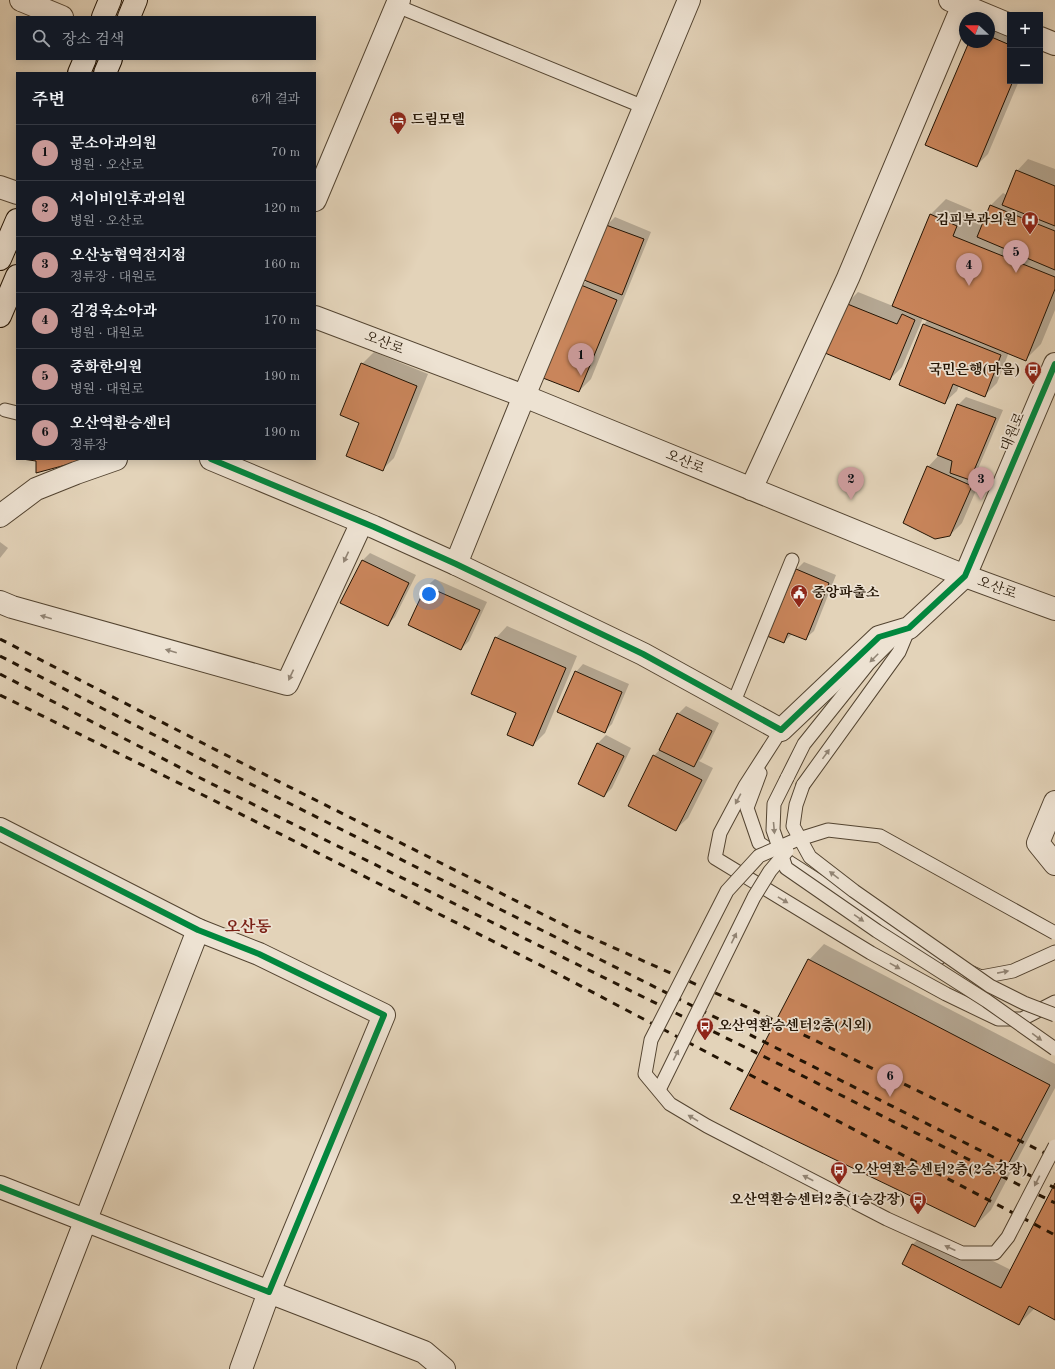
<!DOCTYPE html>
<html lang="ko">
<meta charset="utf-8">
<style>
body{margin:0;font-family:"Old Standard TT","Noto Serif KR",serif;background:#242831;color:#f1f3f6}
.controls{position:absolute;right:12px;top:12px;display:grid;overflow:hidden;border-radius:0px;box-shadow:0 2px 10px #0003}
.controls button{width:36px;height:36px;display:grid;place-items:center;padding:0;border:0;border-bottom:1px solid #363941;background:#171b24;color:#f1f3f6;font:20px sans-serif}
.compass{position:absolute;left:959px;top:12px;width:36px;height:36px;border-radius:50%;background:#171b24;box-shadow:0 2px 10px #0003;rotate:291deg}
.you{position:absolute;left:429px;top:594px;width:14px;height:14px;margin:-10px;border:3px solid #fff;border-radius:50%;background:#1a73e8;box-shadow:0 0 0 6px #1a73e833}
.badge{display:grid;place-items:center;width:26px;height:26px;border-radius:50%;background:#c59692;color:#111;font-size:13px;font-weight:700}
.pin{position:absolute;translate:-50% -33px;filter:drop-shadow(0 1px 2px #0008)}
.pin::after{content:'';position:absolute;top:21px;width:14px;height:12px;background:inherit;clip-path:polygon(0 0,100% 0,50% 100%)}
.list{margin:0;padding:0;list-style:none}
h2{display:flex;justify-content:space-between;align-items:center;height:52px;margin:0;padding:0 16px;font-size:17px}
h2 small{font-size:13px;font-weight:400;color:#9ea1a6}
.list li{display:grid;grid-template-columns:26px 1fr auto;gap:12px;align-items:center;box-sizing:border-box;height:56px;padding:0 16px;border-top:1px solid #363941}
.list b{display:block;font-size:15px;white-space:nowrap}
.list p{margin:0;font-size:13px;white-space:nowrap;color:#9ea1a6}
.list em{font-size:13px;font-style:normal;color:#9ea1a6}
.icon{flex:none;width:22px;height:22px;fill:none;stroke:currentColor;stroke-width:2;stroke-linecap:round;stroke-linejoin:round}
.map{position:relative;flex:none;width:1055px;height:1369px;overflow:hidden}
.search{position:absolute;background:#171b24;box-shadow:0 2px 10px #0003;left:16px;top:16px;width:300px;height:44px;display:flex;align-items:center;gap:10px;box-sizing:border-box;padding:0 14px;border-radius:0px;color:#9ea1a6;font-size:15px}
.panel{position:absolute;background:#171b24;box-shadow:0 2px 10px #0003;left:16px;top:72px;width:300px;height:388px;border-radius:0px}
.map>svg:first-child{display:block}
.shadow{fill:#0003}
.building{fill:#c9855b;stroke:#231404}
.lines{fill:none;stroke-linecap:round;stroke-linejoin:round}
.service-casing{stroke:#534431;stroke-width:15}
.minor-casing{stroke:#534431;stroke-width:24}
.tertiary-casing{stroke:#534431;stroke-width:24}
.secondary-casing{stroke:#231404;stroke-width:24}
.service{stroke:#ede2d2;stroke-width:13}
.minor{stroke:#ede2d2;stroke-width:22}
.tertiary{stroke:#ede2d2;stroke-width:22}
.secondary{stroke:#ede2d2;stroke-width:22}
.rail{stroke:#231404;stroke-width:3;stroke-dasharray:7 7;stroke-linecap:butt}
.service-bridge-casing{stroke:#534431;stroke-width:15;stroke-linecap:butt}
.service-bridge{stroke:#ede2d2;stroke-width:13}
.cycleway-casing{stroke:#ede2d2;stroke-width:8}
.cycleway{stroke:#00873e;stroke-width:6}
.oneway{fill:#928575}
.labels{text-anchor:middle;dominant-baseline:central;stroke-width:3.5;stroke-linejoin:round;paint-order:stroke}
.poi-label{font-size:14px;font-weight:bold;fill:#231404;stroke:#ede2d2;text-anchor:start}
.street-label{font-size:14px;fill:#231404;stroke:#ede2d2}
.quarter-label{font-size:16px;font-weight:bold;fill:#7a1f14;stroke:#ede2d2}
</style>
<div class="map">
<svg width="1055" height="1369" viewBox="0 0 1055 1369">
<rect width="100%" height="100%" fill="#e3d3b9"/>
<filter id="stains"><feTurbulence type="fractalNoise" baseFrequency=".005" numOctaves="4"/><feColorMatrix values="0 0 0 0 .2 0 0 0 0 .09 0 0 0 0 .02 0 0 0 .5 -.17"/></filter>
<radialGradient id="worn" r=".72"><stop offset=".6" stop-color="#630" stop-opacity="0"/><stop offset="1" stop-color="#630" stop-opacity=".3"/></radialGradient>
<g class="shadow">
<path d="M989 19 1010 28V81H1019L988 154 976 166 970 42H989Z"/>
<path d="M1028 159 1055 169V310L1041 344 1026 359 1009 352 997 383 985 395 959 385 957 391 945 402 900 385 924 324 928 320 923 318 902 367 890 379 846 304 858 292 893 306 930 215 946 199 972 210 968 220 983 226 991 205 1003 193 1007 195 1017 171Z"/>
<path d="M615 217 651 232 591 379 579 391 582 286 587 280 607 225Z"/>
<path d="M374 352 428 374 394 458 382 470 361 423 362 364Z"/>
<path d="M966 397 1003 410 977 471 983 474 962 523 950 535 928 467 939 455 958 405Z"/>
<path d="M0 542 8 548 0 558Z"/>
<path d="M370 553 416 575 395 617 387 625 362 561Z"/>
<path d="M804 562 836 575 814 631 806 638 792 634 784 642 796 570Z"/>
<path d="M435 579 487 602 469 641 461 649 409 625 427 586Z"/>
<path d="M507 626 577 656 545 733 533 745 517 712 496 638Z"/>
<path d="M583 664 629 684 612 724 604 732 576 672Z"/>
<path d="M686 706 719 723 702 758 699 761 713 768 688 818 676 829 654 756 660 749 678 714Z"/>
<path d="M606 735 631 748 612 788 604 796 579 784 598 743Z"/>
<path d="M824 944 1055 1064V1088L991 1210 975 1226 809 960Z"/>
<path d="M1055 1185V1319L1035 1308 1019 1324 903 1264 913 1244 929 1229 1011 1270Z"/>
</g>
<g class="building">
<path d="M989 36 1010 45V81H1013L977 167 925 145 969 42H989Z"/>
<path d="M1016 170 1055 186V226L1002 205Z"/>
<path d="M990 205 1055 231V270L977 237Z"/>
<path d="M930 214 957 226 953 236 1055 277V289L1026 361 892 306Z"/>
<path d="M606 225 644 239 622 295 584 280Z"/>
<path d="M581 285 617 300 579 392 543 378Z"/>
<path d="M845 303 897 324 902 314 915 320 890 380 825 353Z"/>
<path d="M923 324 1001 355 985 397 953 384 945 404 899 385Z"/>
<path d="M361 363 417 386 383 471 346 456 359 423 340 415Z"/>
<path d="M957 404 996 418 970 480 950 473 952 461 937 455Z"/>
<path d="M22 459H88L36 473V461Z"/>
<path d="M927 466 972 486 950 536 935 539 903 523Z"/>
<path d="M362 560 409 583 388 626 340 603Z"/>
<path d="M796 569 829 583 806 640 788 633 784 643 767 636Z"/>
<path d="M426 586 480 610 461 650 408 625Z"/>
<path d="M495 637 566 668 533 746 507 735 516 713 471 694Z"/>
<path d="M575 671 622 692 605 733 557 712Z"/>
<path d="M677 713 712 731 694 767 659 750Z"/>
<path d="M597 743 624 756 604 797 578 784Z"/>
<path d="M653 755 702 780 676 831 628 806Z"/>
<path d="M808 959 1050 1085 975 1227 730 1109Z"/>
<path d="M1055 1183V1320L1029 1306 1019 1325 902 1264 912 1244 1001 1288Z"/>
</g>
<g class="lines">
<g class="service-casing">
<g id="service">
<path d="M397 6 644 107"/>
<path d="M5 410 17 413"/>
<path d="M733 704 792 560"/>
<path d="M781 730 745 786 720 833 715 858 871 953 946 994 998 1019H1022L1055 1002"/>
<path d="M760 773 747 808 759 843 939 958"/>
<path d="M787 778 804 744 868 664 898 634"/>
<path d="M803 785 899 652 909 628"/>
<path d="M970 972 981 977 1013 971 1055 952"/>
</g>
</g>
<g class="minor-casing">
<g id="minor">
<path d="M21 0 62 17"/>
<path d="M950 0 1010 25"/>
<path d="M1040 38 1055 44"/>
<path d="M315 200 399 0"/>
<path d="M211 459 374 527 456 564 643 654 781 730 879 637 909 628 965 576"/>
<path d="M751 489 848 278 965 0"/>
<path d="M0 516 36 489 76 473 116 459"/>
<path d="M456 564 524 396 689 0"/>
<path d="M0 602 12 607 287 684 362 522"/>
<path d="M1055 802 1038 843 1055 864"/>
<path d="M0 829 198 930 259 954 384 1015 269 1292 0 1187"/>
<path d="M28 1369 198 930"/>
<path d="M241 1369 269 1292 424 1352 444 1369"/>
</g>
</g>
<g class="tertiary-casing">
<g id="tertiary">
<path d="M0 187 17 193"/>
<path d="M315 317 524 396 965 576 1055 609"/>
<path d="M965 576 1055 364"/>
</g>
</g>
<g class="secondary-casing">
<g id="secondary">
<path d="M103 17 110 0"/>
<path d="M129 17 136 0"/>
<path d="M79 73 85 59"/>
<path d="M105 73 111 59"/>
<path d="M0 259 17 220"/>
<path d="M0 316 17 276"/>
</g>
</g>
<use href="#service" class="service"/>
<use href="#minor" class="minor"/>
<use href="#tertiary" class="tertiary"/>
<use href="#secondary" class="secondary"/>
<g class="rail">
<path d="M0 639 222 753 574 930 749 1008 1055 1158"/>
<path d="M0 656 211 764 1055 1188"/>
<path d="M0 674 208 782 787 1068 1055 1203"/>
<path d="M0 695 199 793 554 972 1055 1235"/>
</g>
<g class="service-bridge-casing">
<g id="service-bridge">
<path d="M787 778 774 804 773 830 786 868 877 931 987 1001 1055 1049"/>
<path d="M803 785 796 805 793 826 810 857 854 891 990 986 1024 1003 1055 1015"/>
<path d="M1055 933 880 836 828 830 796 840 759 856 727 891 651 1040 645 1074 670 1104 707 1126 887 1219 962 1253H995L1008 1237 1055 1146"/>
<path d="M659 1090 754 897 770 871 787 851"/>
</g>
</g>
<use href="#service-bridge" class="service-bridge"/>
<g class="cycleway-casing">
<g id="cycleway">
<path d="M211 459 374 527 456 564 643 654 781 730 879 637 909 628 965 576 1055 364"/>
<path d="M0 829 198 930 259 954 384 1015 269 1292 0 1187"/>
</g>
</g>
<use href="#cycleway" class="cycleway"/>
</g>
<defs><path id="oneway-solid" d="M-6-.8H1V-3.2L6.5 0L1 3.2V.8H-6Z"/></defs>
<g class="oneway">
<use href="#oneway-solid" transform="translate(346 557) rotate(115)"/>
<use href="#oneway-solid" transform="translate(46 617) rotate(-164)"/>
<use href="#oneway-solid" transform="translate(171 651) rotate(-164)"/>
<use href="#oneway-solid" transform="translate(874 658) rotate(135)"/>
<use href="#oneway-solid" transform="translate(291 675) rotate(115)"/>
<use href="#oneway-solid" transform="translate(826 754) rotate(-54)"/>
<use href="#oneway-solid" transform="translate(738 799) rotate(118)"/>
<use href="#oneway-solid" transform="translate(774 828) rotate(85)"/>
<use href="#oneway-solid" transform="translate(834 875) rotate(-142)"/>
<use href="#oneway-solid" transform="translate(783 900) rotate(31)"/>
<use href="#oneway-solid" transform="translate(859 918) rotate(35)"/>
<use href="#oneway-solid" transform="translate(734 938) rotate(-64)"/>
<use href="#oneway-solid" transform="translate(895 966) rotate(29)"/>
<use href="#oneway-solid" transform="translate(1003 972) rotate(-11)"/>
<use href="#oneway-solid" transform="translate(1037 1037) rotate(36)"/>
<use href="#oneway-solid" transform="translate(676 1055) rotate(-64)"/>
<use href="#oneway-solid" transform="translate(693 1118) rotate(-149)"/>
<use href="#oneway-solid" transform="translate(808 1178) rotate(-153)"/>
<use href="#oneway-solid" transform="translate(1037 1181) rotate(117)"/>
<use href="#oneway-solid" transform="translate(950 1248) rotate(-155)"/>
</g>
<defs>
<g id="hotel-pin" transform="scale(0.9)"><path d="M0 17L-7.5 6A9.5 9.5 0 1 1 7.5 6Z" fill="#8f2418" stroke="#ede2d2"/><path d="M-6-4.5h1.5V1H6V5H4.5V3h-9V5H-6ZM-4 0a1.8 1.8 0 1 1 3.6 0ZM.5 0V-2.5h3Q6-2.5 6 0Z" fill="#fff"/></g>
<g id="hospital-pin" transform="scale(0.9)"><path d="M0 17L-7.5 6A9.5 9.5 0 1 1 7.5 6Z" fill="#8f2418" stroke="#ede2d2"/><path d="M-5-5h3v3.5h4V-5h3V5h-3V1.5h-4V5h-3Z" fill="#fff"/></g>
<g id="bus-pin" transform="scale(0.9)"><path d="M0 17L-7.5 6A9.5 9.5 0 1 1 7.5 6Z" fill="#8f2418" stroke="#ede2d2"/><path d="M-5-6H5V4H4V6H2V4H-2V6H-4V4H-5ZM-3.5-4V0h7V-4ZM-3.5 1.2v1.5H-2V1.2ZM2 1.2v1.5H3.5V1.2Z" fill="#fff"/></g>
<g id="civic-pin" transform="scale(0.9)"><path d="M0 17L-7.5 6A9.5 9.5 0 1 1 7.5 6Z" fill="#8f2418" stroke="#ede2d2"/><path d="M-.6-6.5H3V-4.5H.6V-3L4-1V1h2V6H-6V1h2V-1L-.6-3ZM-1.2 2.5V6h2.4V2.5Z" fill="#fff"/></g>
</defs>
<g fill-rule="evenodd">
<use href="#hotel-pin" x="398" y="120"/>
<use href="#hospital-pin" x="1030" y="220"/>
<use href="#bus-pin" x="1033" y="370"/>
<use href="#civic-pin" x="799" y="593"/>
<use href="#bus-pin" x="705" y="1026"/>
<use href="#bus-pin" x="839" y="1170"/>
<use href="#bus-pin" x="918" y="1200"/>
</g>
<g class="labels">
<g class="poi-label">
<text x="411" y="120">드림모텔</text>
<text x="1017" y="220" text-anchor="end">김피부과의원</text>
<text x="1020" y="370" text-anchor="end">국민은행(마을)</text>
<text x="812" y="593">중앙파출소</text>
<text x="718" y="1026">오산역환승센터2층(시외)</text>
<text x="852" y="1170">오산역환승센터2층(2승강장)</text>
<text x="905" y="1200" text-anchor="end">오산역환승센터2층(1승강장)</text>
</g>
<g class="street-label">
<text transform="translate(384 343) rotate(21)">오산로</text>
<text transform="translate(1013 432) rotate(-67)">대원로</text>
<text transform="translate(685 462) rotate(22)">오산로</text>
<text transform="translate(997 588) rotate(20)">오산로</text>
</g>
<g class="quarter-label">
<text x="248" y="928">오산동</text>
</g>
</g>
<rect width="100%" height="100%" filter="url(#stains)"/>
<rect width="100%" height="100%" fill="url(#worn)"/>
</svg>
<div class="controls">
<button>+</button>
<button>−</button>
</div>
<svg class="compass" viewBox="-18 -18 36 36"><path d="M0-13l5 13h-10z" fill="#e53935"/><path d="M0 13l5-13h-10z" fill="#9ea1a6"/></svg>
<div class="you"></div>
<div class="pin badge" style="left:581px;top:376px">1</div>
<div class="pin badge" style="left:851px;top:500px">2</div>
<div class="pin badge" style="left:981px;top:500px">3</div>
<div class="pin badge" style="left:969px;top:286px">4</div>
<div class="pin badge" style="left:1016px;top:273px">5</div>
<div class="pin badge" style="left:890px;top:1097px">6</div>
<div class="search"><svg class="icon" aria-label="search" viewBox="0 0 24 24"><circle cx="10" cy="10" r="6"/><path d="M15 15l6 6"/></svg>장소 검색</div>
<section class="panel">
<h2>주변<small>6개 결과</small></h2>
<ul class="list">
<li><span class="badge">1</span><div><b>문소아과의원</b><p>병원 · 오산로</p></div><em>70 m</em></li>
<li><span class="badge">2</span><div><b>서이비인후과의원</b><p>병원 · 오산로</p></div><em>120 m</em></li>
<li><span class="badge">3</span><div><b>오산농협역전지점</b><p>정류장 · 대원로</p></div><em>160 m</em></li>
<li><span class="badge">4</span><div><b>김경욱소아과</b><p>병원 · 대원로</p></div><em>170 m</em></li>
<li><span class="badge">5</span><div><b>중화한의원</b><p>병원 · 대원로</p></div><em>190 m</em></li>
<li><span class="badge">6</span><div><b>오산역환승센터</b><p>정류장</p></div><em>190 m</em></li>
</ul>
</section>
</div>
